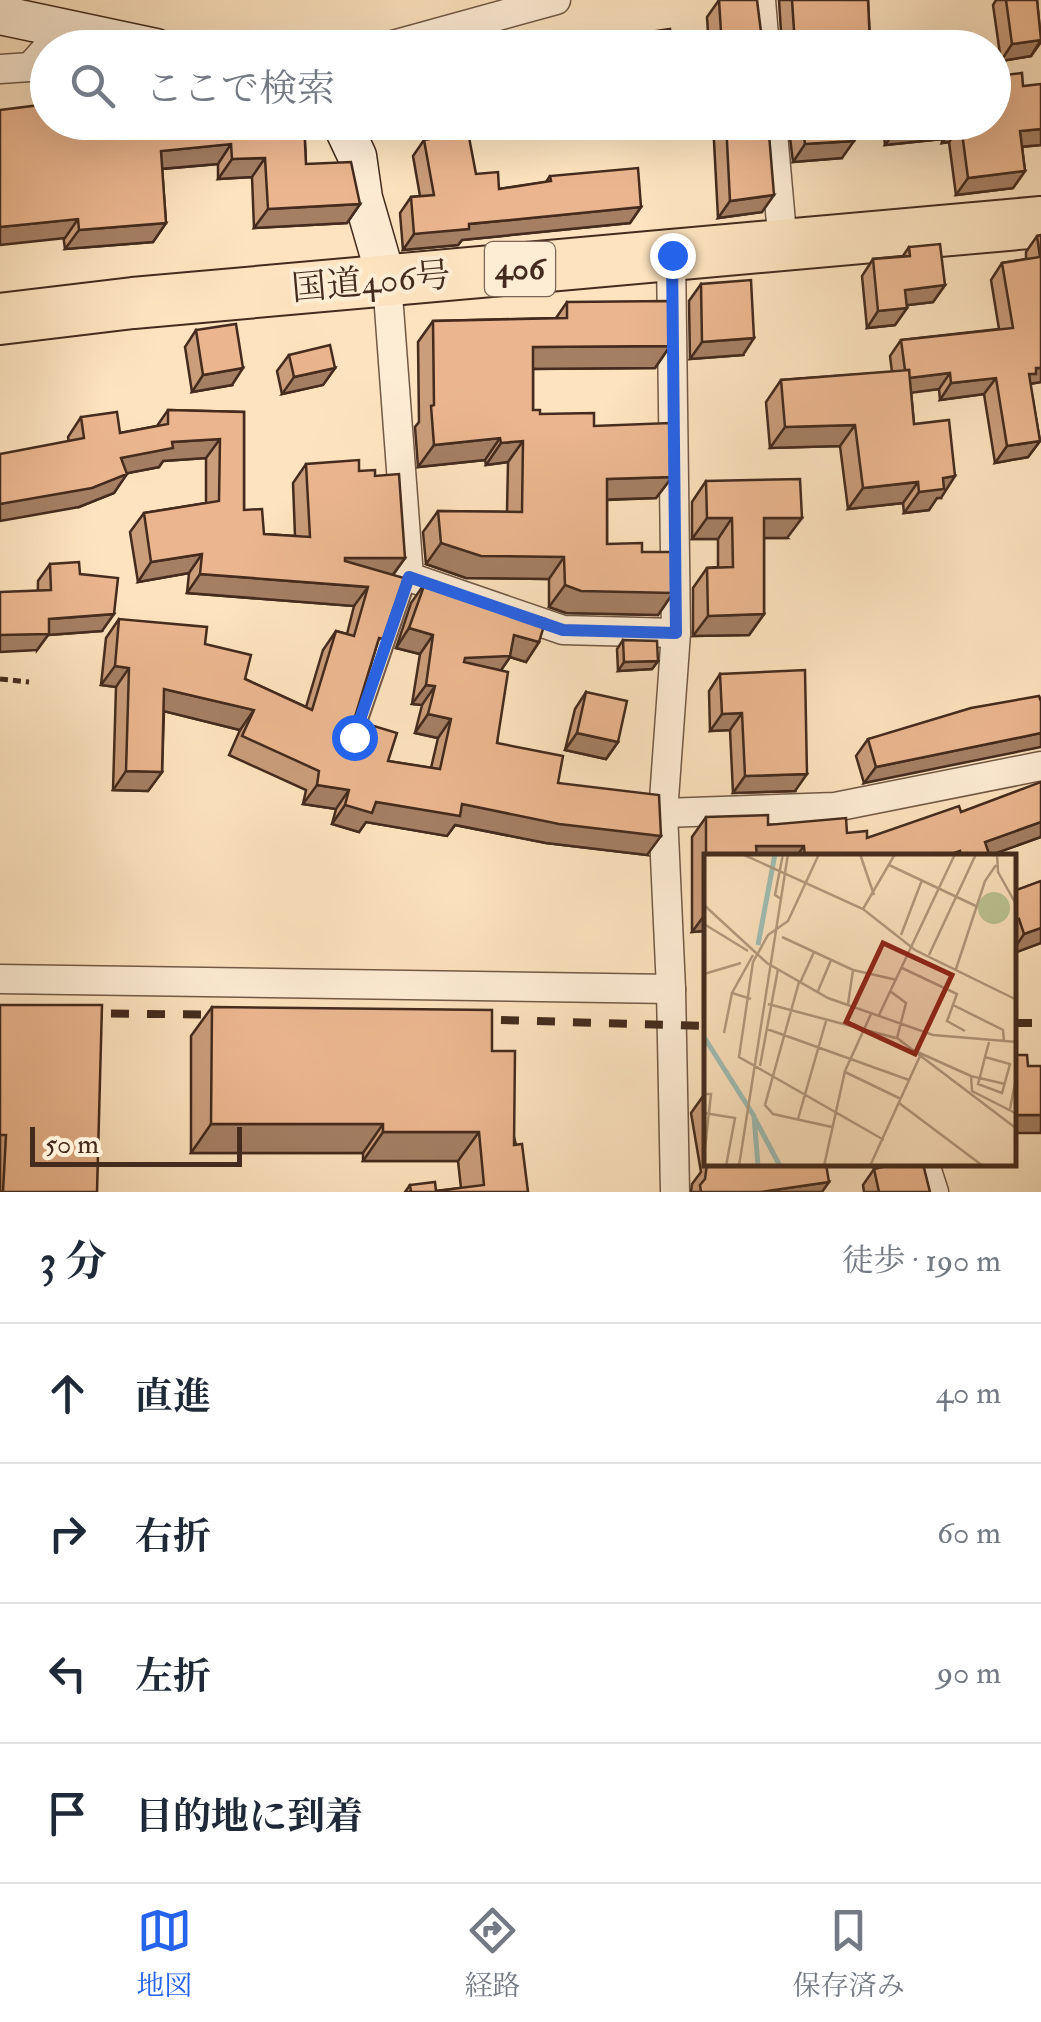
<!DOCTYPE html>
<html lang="ja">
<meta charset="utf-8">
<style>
body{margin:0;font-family:"IM FELL Double Pica","Noto Serif JP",serif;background:#f6f6f7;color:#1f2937}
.scale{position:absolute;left:30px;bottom:25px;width:212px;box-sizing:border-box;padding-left:10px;border:5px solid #442b1d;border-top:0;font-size:28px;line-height:35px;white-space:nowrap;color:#442b1d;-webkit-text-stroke:8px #feedd5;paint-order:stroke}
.stop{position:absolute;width:30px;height:30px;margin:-22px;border:8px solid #2563eb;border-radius:50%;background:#fff}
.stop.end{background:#2563eb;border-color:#fff;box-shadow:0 2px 10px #0008}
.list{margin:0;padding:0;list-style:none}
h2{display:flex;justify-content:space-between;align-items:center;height:130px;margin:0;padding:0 40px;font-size:42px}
h2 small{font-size:32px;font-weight:400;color:#747a83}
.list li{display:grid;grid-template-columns:65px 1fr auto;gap:30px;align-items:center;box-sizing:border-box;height:140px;padding:0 40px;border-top:2px solid #e0e1e3}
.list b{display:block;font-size:38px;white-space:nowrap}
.list em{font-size:32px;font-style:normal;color:#747a83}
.icon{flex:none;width:55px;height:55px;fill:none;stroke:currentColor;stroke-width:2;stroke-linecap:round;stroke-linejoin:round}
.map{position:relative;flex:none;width:1041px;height:1192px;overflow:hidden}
.search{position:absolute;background:#fff;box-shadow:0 10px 40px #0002;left:30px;right:30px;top:30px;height:110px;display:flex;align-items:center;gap:25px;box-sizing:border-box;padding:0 35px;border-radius:55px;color:#747a83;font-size:38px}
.sheet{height:690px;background:#fff}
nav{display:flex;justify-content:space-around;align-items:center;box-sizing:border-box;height:140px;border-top:2px solid #e0e1e3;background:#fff;font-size:28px;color:#747a83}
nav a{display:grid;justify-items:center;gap:5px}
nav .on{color:#2563eb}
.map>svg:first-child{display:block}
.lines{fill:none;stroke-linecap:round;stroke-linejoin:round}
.lane-casing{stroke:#725946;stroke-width:18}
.street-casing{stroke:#725946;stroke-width:31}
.secondary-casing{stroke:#442b1d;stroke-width:41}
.highway-casing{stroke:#442b1d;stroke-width:54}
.path{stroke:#442b1d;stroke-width:5;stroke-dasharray:8 5;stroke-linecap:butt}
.lane{stroke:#feedd5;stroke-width:14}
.street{stroke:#feedd5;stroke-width:28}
.secondary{stroke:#feedd5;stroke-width:38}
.highway{stroke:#fde3bf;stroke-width:50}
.rail{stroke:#442b1d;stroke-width:8;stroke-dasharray:18 18;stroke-linecap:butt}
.wall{fill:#ca9d7b;stroke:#442b1d;stroke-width:2.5}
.shaded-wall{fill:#a47f64;stroke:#442b1d;stroke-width:2.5}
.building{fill:#ebb68f;stroke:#442b1d;stroke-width:2.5}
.route{stroke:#2563eb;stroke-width:12}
.labels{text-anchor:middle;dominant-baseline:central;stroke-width:8;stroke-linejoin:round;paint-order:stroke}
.shield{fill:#feedd5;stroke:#7c6554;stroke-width:2.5}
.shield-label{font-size:32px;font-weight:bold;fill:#442b1d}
.street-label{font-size:35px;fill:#442b1d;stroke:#feedd5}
.inset-river{fill:none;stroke:#9fbeb5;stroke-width:5}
.inset-road{fill:none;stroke:#b3997e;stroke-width:2.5}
.view{fill:#8f2418;fill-opacity:0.15;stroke:#8f2418;stroke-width:5}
.inset-edge{fill:none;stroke:#442b1d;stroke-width:5}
</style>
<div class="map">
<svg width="1041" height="1192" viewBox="0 0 1041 1192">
<rect width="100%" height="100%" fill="#fde3bf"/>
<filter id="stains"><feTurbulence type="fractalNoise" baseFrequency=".002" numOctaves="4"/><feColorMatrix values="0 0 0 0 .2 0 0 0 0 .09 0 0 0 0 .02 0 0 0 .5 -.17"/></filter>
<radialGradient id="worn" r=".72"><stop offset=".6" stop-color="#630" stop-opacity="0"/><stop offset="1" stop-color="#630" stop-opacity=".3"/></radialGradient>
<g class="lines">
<g class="lane-casing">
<path id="lane" d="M354 737 409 577"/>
</g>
<g class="street-casing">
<g id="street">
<path d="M761 0 765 48"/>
<path d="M382 48 556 0"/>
<path d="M0 69 30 67 64 29"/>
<path d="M772 122 783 245"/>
<path d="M671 255 676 633 663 813 671 989 675 1192"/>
<path d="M387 281 409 577 563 630 676 633"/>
<path d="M663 813 835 807 1041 766"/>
<path d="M0 979 671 989"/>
<path d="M925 1164 934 1192"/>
</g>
</g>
<g class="secondary-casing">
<g id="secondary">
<path d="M0 15 156 48"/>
<path d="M341 122 357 156 363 198 387 281"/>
</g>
</g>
<g class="highway-casing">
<path id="highway" d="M0 319 133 303 1041 222"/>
</g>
<path class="path" d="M0 679 29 682"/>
<use href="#lane" class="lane"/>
<use href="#street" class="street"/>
<use href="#secondary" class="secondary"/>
<use href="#highway" class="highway"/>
<g class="rail">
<path d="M75 1013 235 1015"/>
<path d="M465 1019 706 1026"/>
<path d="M1014 1023H1041"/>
</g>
</g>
<g class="wall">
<path d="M719 0 769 46 777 48H709L707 17Z"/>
<path d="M779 0H868L870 43 925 48 782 47Z"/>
<path d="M996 0H1037L1041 42 1031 56 1001 61 993 5Z"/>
<path d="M636 34 672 48H630V43Z"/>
<path d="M1023 86 1041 145 1022 147 1025 171 1013 188 956 195 949 142 942 143V139L885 145 883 122H994Z"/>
<path d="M48 122H304L306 164 360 204 347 223 254 228 252 177 218 179V164L162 169 166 223 153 242 65 249Z"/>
<path d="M713 122H768L762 212 718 218Z"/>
<path d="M788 122H853L842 158 793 162Z"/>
<path d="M424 140 499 189 546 182 550 176 641 207 630 223 462 240 458 245 403 250 400 213 411 197 420 196 413 156Z"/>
<path d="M1041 235V382L1030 384 1040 441 1028 457 995 463 984 394 940 400 939 389 911 392 914 424 941 498H937L929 510 904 513 903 503 848 509 840 446 770 448 766 402 781 380 892 372 890 356 901 340 999 329 991 280 1002 263 1026 259V252L1037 236Z"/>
<path d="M909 247 945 285 933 302 906 305 907 308 895 325 867 328 862 276 873 259 903 256Z"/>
<path d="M701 284 743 355 690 359 689 301Z"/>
<path d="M567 302 670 346 655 368 533 369V410L540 414 594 426 672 477 656 498 607 500V544L642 552 673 593 658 615 566 613 549 607V579L466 578 426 564 423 532 438 511 507 512 508 462 486 465 485 460 418 467 415 427 419 422 418 342 433 321 556 318Z"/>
<path d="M196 330 232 385 192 392 185 347Z"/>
<path d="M289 355 335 368 323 385 282 394 277 371Z"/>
<path d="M168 410 244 412V510L264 534 295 536 293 483 306 464 359 471 375 476 405 558 393 575 375 651 354 720 388 761 431 768 438 738 415 733 422 705 412 704 420 654 396 648 411 603 425 583 539 642 526 662 510 657 501 670 497 743 558 783 647 855 546 843 455 825 447 836 366 822 359 832 332 824 336 809 303 804 306 790 229 755 240 730 164 711 162 772 148 791 113 790 116 687 101 685 106 638 119 619 205 644 245 679 306 707 323 650 336 631 347 634 354 606 187 593 189 573 138 582 130 532 144 513 206 503V458L163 461 159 467 127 473 114 493 79 507 68 437 81 417 120 433 157 426Z"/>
<path d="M706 481 787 538H764V614L749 635 693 636V588L707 568 718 567V539H692V502Z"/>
<path d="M50 564 80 574 102 631 48 635 37 650 38 581Z"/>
<path d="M623 640 658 661 652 669 618 671 617 649Z"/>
<path d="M720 674 795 791 733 793 730 730 710 731 709 691Z"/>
<path d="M586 692 618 742 606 759 565 750 575 709Z"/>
<path d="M1040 699 864 783 856 756 868 739Z"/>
<path d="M961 812 1041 837 990 855V857H706V938H704V931L692 932V837L706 817 768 825 847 833 867 838Z"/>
<path d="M1041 881V943L1014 953V891Z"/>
<path d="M0 1005 97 1192H0Z"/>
<path d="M212 1007 492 1051 528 1192H405L410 1185 436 1191 461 1188 458 1161H363V1153H191V1036Z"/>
<path d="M706 1092V1164L822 1192H691L692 1184 701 1172 691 1113Z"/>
<path d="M874 1169 930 1192H864L863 1185Z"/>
</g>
<g class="shaded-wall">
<path d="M1041 40 1031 56 1001 61 1012 44Z"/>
<path d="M954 122 942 139 885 145 897 128Z"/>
<path d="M961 125 949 142 942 143 954 126Z"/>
<path d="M1041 129V145L1008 148 1020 131Z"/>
<path d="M854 141 842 158 793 162 805 144Z"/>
<path d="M231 144 218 164 148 170 161 151Z"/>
<path d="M265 158 252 177 218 179 232 159Z"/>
<path d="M1025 171 1013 188 956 195 968 178Z"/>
<path d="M774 195 762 212 718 218 730 201Z"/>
<path d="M360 204 347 223 254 228 268 209Z"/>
<path d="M641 207 630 223 462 240 458 245 403 250 414 234 469 224Z"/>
<path d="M78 219 65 238 0 245V227Z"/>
<path d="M166 223 153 242 65 249 79 230Z"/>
<path d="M945 285 933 302 893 307 905 290Z"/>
<path d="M907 308 895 325 867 328 878 311Z"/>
<path d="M754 338 743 355 690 359 702 342Z"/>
<path d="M670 346 655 368 517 369 533 347Z"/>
<path d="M243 368 232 385 192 392 203 375Z"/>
<path d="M335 368 323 385 282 394 294 377Z"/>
<path d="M1036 368H1041V382L1029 384V374Z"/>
<path d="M950 373 939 389 895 395 906 378Z"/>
<path d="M996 378 984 394 940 400 951 383Z"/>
<path d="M855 425 840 446 770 448 785 427Z"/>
<path d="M500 438 485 460 418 467 434 445Z"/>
<path d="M220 439 206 458 163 461 159 467 108 477 121 458 172 442Z"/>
<path d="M523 441 508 462 486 465 501 443Z"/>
<path d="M1040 441 1028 457 995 463 1007 446Z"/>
<path d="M127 474 114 493 79 507 0 521V504Z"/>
<path d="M955 476 941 498H937L929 510 904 513 919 492 943 478Z"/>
<path d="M672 477 656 498 592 500 607 479Z"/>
<path d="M918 482 903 503 848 509 863 488Z"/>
<path d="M707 518H732L718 539H692Z"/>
<path d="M764 518H802L787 538H749Z"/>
<path d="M441 543 564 557 549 579 466 578 426 564Z"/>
<path d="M202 554 189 573 138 582 151 562Z"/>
<path d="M345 558H405L391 577H332Z"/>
<path d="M200 574 368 587 354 606 187 593Z"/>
<path d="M565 585 673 593 658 615 566 613 549 607Z"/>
<path d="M114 614 102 631 48 635 37 650 0 652V635L49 619Z"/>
<path d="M764 614 749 635 693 636 708 616Z"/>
<path d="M409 628 433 635 420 654 396 648Z"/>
<path d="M514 635 539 642 526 662 510 657 497 676 451 677 465 658Z"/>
<path d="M658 661 652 669 618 671 624 662Z"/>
<path d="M115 666 129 668 116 687 101 685Z"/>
<path d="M426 685 435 686 422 705 412 704Z"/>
<path d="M164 689 254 710 240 730 151 708Z"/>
<path d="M742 713 730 730 710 731 722 714Z"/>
<path d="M428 714 451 719 438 738 415 733Z"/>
<path d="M577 733 618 742 606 759 565 750Z"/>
<path d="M1041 733V747L864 783 876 767Z"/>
<path d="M126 771 162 772 148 791 113 790Z"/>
<path d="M807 774 795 791 733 793 745 776Z"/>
<path d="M317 785 349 790 336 809 303 804Z"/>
<path d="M376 802 462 804 661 836 647 855 546 843 455 825 447 836 366 822 359 832 332 824 345 805Z"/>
<path d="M1041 822V837L985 857V842Z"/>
<path d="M756 846H804L796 857H749Z"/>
<path d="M706 913V929L704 931 692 932Z"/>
<path d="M1041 928V943L1014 953V949L1024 934Z"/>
<rect x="1014" y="1115" width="27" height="18"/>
<path d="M211 1124H383L363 1153H191Z"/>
<path d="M383 1132H479L458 1161H363Z"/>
<path d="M829 1182 822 1192H760Z"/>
</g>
<g class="building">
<path d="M719 0H757L762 40 769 46 777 48H722Z"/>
<path d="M792 0H868L870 43 924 38 925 48H781L788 44 794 30Z"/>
<path d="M1006 0H1037L1041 40 1012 44Z"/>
<path d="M670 29 672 48H638L636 34Z"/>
<path d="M1022 73 1023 86 1041 84V129L1020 131 1025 171 968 178 961 125 954 126V122H994V76Z"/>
<path d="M48 104V122H304L306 164 351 162 360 204 268 209 265 158 232 159 231 144 161 151 166 223 79 230 78 219 0 227V110Z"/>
<path d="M726 122H768L774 195 730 201Z"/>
<path d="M802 122H853L854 141 805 144Z"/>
<path d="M897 122H951L897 128Z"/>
<path d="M468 132 476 174 498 172 499 189 551 181 550 176 638 168 641 207 469 224V229L414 234 411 197 434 195 424 140Z"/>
<path d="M1041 235V368H1036V374H1029L1040 441 1007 446 996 378 951 383 950 373 909 378V370H905L901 340 1013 328 1002 263 1040 257 1037 236Z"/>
<path d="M940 244 945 285 905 290 907 308 878 311 873 259 910 256 909 247Z"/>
<path d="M751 280 754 338 702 342 701 284Z"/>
<path d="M670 301V346L533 347V410H540V414L594 413V426L670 423 672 477 607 479V544L642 543V552H671L673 593 581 591 565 585 564 557 481 556 441 543 438 511 522 512 523 441 501 443 500 438 434 445 431 406 434 405 433 321 567 318V302Z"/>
<path d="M236 324 243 368 203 375 196 330Z"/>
<path d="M330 345 335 368 294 377 289 355Z"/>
<path d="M909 370 914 424 949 420 955 476 943 478 944 489 919 492 918 482 863 488 855 425 785 427 781 380Z"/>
<path d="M168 410 244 412V510L262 509 264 534 310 537 306 464 359 460V471L375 470V476L399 474 405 558H345V561L404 578 383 639 379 638 354 720 365 728 374 726 397 733 388 761 440 769 451 719 428 714 435 686 426 685 433 635 409 628 425 583 546 619 539 642 514 635 510 656 465 658 464 662 508 672 497 743 563 756 558 783 659 795 661 836 559 824 462 804 460 816 376 802 372 813 345 805 349 790 317 785 319 771 242 736 254 710 164 689 162 772 126 771 129 668 115 666 119 619 207 627 205 644 251 655 245 679 312 710 336 631 354 636 368 587 200 574 202 554 151 562 144 513 219 501 220 439 172 442 173 448 121 458 127 474 92 488 0 504V454L84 438 81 417 117 412 120 433 168 424Z"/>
<path d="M800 479 802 518H764V614L708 616 707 568 733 567 732 518H707L706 481Z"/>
<path d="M79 562 80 574 118 578 114 614 49 619V634L0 635V592L51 590 50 564Z"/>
<path d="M623 640 657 641 658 661 624 662Z"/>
<path d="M805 670 807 774 745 776 742 713 722 714 720 674Z"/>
<path d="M586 692 627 701 618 742 577 733Z"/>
<path d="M1039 696 1040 699 1041 698V733L876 767 868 739 971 708Z"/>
<path d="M1041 782V822L985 842 990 857H961L960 851 943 857H805L804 846H756L757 857H706V817L768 815V825L846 818 847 833 867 831V838L959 806 961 812Z"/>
<path d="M1041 881V928L1024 934 1019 919 1014 921V891Z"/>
<path d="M0 1005H102L97 1192H3L6 1135H0Z"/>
<path d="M212 1007 492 1010V1051H515L514 1145 522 1144 528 1192H411L410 1185 435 1182 436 1191 484 1185 479 1132H383V1124H211Z"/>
<path d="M1014 1055H1027L1028 1066H1041V1115H1014Z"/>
<path d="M707 1164H826L829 1182 760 1192H701L700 1185 705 1179Z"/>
<path d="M895 1164H923L930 1192H879L874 1169Z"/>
</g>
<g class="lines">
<path class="route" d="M354 737 409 577 563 630 676 633 672 255"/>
</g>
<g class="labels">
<rect class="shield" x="485" y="242" width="70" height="54" rx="8"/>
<g class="shield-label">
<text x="520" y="269">406</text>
</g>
<g class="street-label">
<text transform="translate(371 282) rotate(-5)">国道406号</text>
</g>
</g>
<g transform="translate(704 854)">
<rect width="312" height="312" fill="#fde3bf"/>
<path d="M274 54a16 16 0 1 1 32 0a16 16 0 1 1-32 0Z" fill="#bcc495"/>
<path class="inset-river" d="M54 91 71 0M0 183 50 262 54 312M51 265 76 312"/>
<path class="inset-road" d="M38 0 159 55 211 96 313 146M115 0 84 67 64 81 49 108 35 203 180 286M156 0 170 41M293 0 294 18 313 52M185 11 274 53M77 45 71 41 79 0M0 51 63 109 124 144 229 181 313 188M159 55 191 0M0 70 44 97M197 81 218 26M78 83 149 116 193 126M225 101 272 0M198 114 253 140 243 167 261 177M252 115 281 27 292 11M0 120 37 109M95 128 61 251 69 260 128 273M96 129 110 98M114 137 127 106M186 137 202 149 193 184 313 275M47 145 28 139 49 101M64 150 192 184M144 150 149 116M249 151 299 176 300 188M175 161 251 0M63 175 205 226M20 179 28 139M209 196 267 222M281 203 306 210 298 239 274 230 276 223 281 203 285 188M56 212 74 115M141 218 197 245M301 230 267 222 268 237 313 260M0 240H7L0 303M195 249 279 312M306 255 312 224M0 259 31 264 22 312M94 265 122 167M35 312 84 0M120 312 141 217 167 160M166 312 216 202"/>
<path class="view" d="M179 89 248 121 211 200 142 168Z"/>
<rect width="312" height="312" class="inset-edge"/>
</g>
<rect width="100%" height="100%" filter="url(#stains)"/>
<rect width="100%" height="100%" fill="url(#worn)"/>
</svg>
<div class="scale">50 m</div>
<div class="stop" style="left:354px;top:737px"></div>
<div class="stop end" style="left:672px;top:255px"></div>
<div class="search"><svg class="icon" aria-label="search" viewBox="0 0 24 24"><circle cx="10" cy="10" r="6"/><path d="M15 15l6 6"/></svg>ここで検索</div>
</div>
<section class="sheet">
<h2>3 分<small>徒歩 · 190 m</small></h2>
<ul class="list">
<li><svg class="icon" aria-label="ahead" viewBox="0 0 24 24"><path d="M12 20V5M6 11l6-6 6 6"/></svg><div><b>直進</b></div><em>40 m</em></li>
<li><svg class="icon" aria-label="right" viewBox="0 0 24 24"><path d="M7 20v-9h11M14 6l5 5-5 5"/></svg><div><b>右折</b></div><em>60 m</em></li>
<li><svg class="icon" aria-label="left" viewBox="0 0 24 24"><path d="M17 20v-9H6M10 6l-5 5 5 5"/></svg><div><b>左折</b></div><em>90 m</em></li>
<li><svg class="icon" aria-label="arrive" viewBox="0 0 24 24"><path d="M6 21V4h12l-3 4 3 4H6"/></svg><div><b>目的地に到着</b></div></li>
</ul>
</section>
<nav>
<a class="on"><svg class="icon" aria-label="map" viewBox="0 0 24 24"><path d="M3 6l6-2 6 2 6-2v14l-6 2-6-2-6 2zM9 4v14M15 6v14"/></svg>地図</a>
<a><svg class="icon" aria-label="directions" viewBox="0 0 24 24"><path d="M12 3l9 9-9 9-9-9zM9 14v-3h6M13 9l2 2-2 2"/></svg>経路</a>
<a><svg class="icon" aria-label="saved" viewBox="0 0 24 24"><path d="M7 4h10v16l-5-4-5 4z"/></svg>保存済み</a>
</nav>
